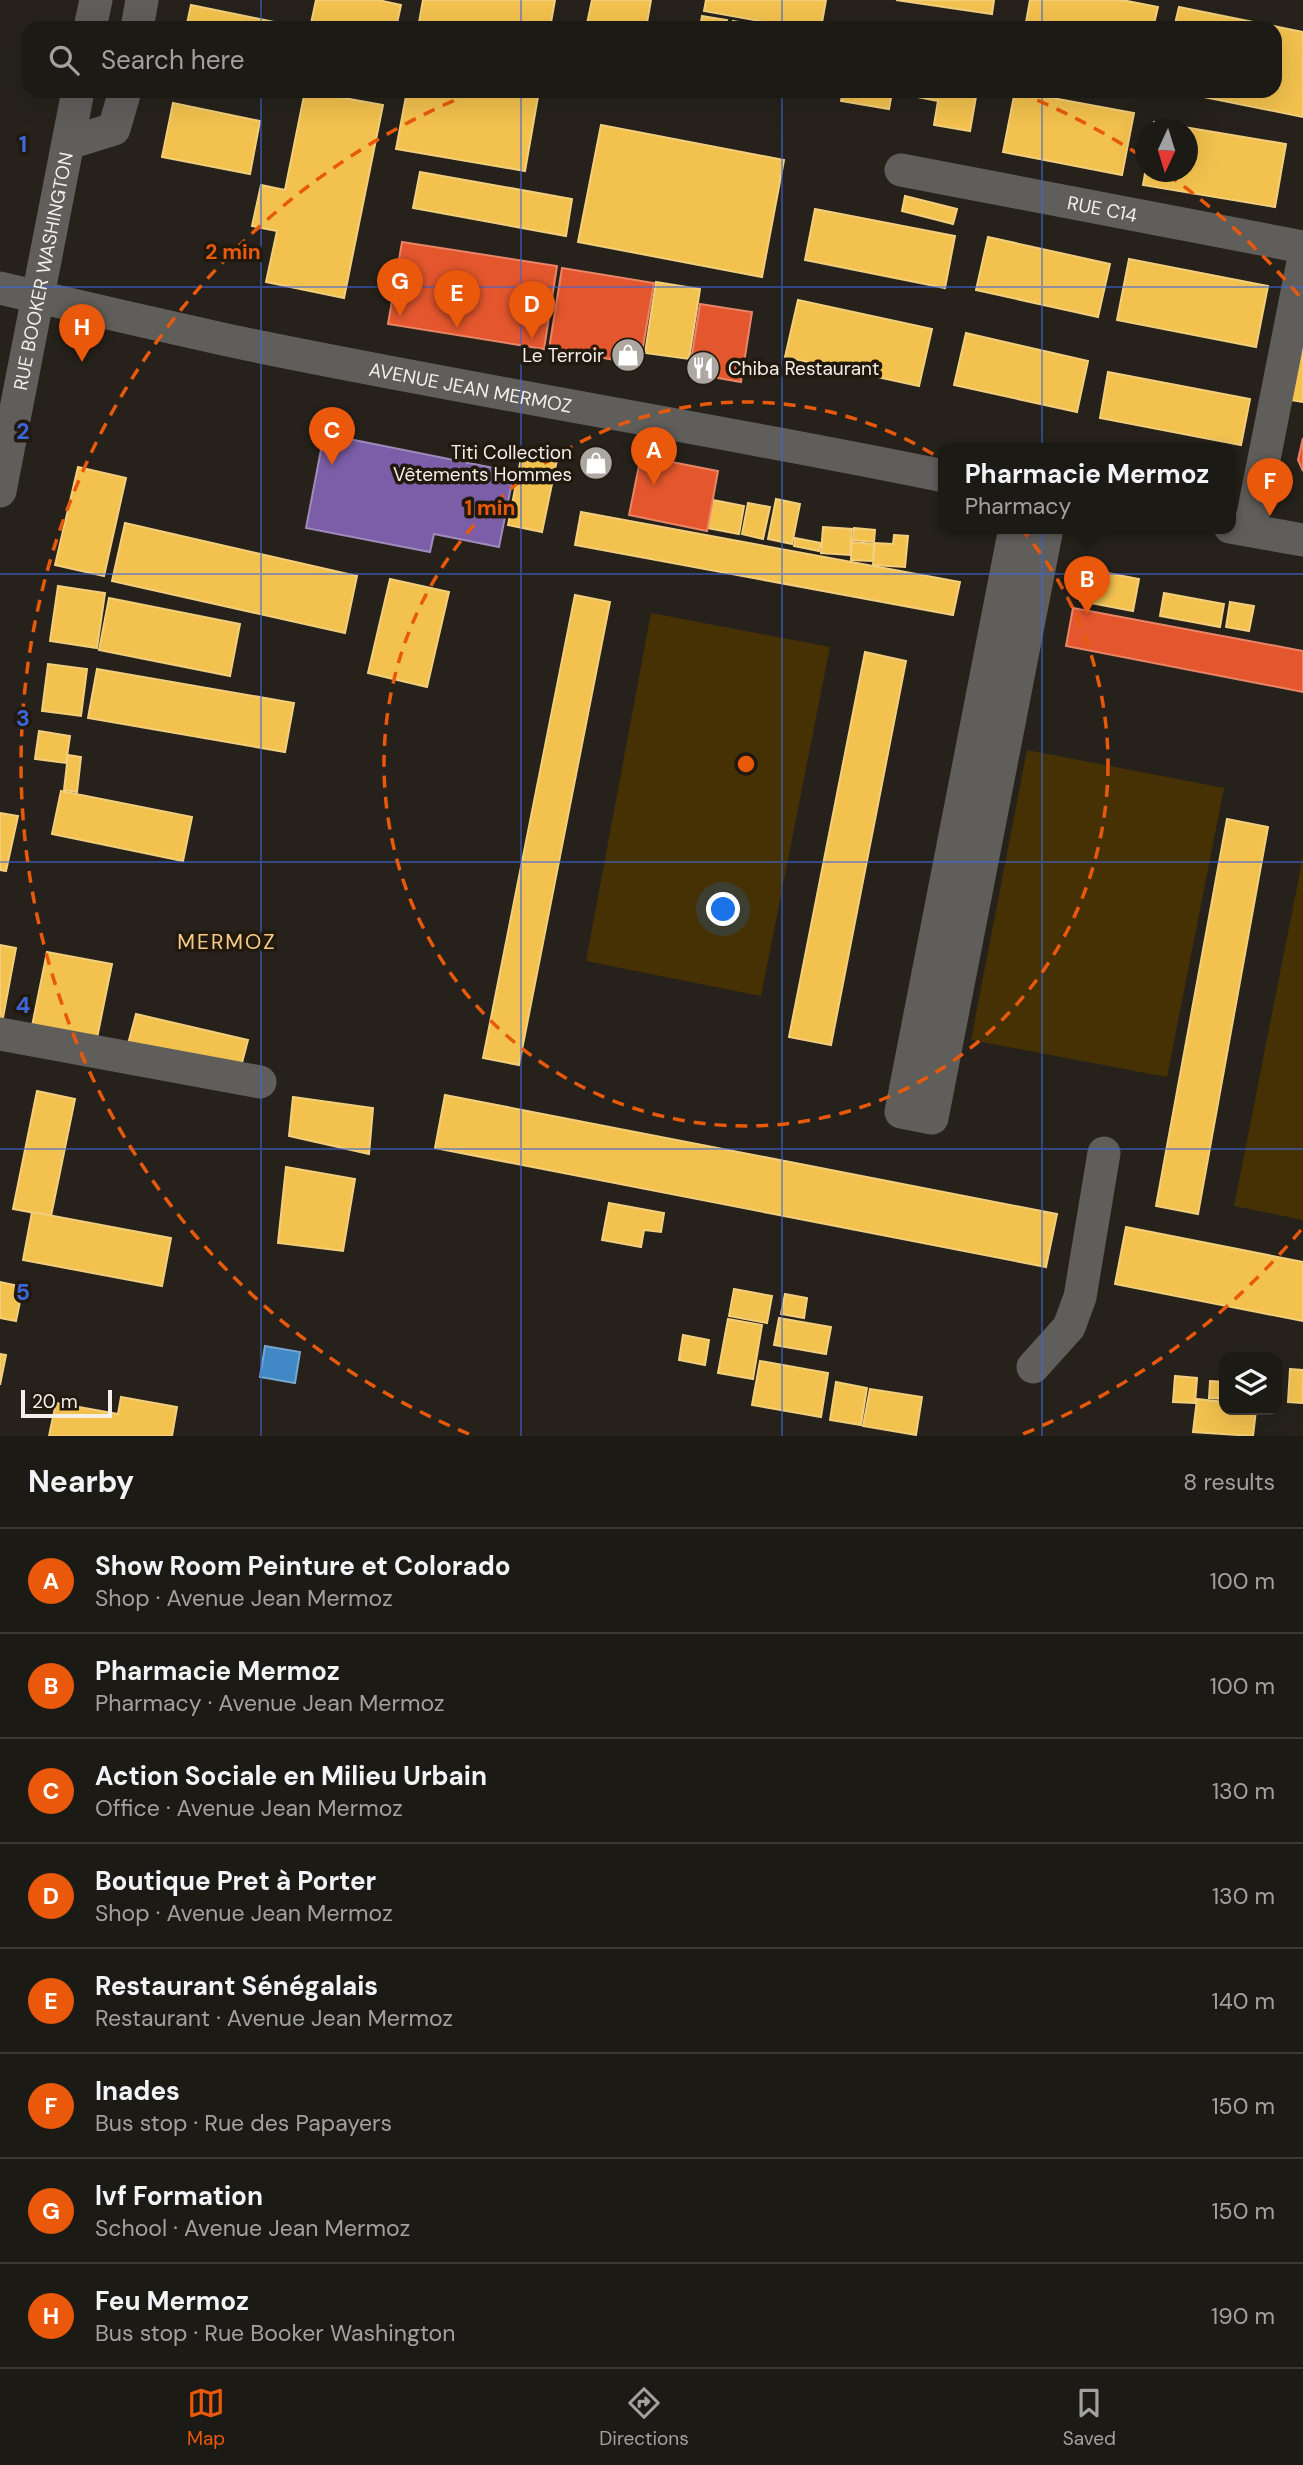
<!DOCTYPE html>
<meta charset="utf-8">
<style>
body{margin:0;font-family:"DM Sans",sans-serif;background:#292722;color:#f1f3f6}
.controls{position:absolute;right:21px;bottom:21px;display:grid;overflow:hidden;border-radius:14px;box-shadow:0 7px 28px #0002}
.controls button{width:63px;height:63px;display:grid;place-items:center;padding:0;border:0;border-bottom:2px solid #3a3834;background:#1c1a14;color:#f1f3f6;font:35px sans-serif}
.compass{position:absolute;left:1135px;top:119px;width:63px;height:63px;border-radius:50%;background:#1c1a14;box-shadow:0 7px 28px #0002;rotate:184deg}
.scale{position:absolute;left:21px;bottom:18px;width:91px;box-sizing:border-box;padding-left:7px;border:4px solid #f4efe8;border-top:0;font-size:19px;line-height:24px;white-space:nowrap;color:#f4efe8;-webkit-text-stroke:5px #21190e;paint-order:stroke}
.you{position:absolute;left:724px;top:910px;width:24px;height:24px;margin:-18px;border:5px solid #fff;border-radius:50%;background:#1a73e8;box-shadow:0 0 0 10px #1a73e833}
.badge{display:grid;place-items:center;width:46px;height:46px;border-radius:50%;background:#ea580c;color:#fff;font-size:23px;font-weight:700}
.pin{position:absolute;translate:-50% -58px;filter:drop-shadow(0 2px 4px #0008)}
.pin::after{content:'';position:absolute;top:37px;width:24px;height:21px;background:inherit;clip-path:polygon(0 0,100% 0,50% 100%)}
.popup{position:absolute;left:938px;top:443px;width:298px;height:91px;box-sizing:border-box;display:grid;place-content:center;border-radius:14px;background:#1c1a14;filter:drop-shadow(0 2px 5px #0005);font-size:23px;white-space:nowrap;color:#a0a1a0}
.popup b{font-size:26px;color:#f1f3f6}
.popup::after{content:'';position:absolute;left:50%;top:100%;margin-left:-14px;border:14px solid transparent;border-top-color:#1c1a14}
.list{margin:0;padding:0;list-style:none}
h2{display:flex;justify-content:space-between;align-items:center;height:91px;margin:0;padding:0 28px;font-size:30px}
h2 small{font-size:23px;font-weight:400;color:#a0a1a0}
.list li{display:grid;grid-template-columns:46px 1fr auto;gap:21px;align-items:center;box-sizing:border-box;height:105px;padding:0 28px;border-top:2px solid #3a3834}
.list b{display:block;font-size:26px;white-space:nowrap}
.list p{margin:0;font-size:23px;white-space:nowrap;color:#a0a1a0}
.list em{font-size:23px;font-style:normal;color:#a0a1a0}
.icon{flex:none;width:38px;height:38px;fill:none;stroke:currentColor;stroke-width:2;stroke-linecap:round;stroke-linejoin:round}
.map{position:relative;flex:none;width:1303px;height:1436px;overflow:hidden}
.search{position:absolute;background:#1c1a14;box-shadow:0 7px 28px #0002;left:21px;right:21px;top:21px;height:77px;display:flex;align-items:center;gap:18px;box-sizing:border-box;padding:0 24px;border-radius:21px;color:#a0a1a0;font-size:26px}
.sheet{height:931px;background:#1c1a14}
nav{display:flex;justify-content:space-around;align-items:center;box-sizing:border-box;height:98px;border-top:2px solid #3a3834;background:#1c1a14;font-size:19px;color:#a0a1a0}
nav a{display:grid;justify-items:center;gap:4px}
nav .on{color:#ea580c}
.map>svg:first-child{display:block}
.green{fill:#463105}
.homes{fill:#f2c14e;stroke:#f3cf7c;stroke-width:2}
.shops{fill:#e4572e;stroke:#e98566;stroke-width:2}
.offices{fill:#7b5ea7;stroke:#9f8aba;stroke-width:2}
.schools{fill:#3f88c5;stroke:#75a7d0;stroke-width:2}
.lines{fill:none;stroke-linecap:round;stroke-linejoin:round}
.minor{stroke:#605e5b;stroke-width:33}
.grid{fill:none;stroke:#3d66da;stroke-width:2;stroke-opacity:0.55}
.ring{fill:none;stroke:#e8590c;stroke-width:3.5;stroke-dasharray:12 9}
.labels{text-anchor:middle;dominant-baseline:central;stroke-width:7;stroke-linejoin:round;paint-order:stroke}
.street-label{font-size:19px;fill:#f4efe8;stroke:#21190e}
.poi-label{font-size:19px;fill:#f4efe8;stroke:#21190e;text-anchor:end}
.neighbourhood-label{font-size:21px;letter-spacing:2px;fill:#f8cc87;stroke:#21190e}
.grid-label{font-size:23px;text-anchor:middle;font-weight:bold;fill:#3d66da;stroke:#21190e;stroke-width:7;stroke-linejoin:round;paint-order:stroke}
.centre{fill:#e8590c;stroke:#21190e;stroke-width:3.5}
.ring-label{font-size:21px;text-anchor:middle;font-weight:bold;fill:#e8590c;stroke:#21190e;stroke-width:7;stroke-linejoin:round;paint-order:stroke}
</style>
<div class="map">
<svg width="1303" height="1436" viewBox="0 0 1303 1436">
<rect width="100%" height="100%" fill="#26221b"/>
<g class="green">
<path d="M651 613 830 647 761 996 586 961Z"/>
<path d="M1027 750 1224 788 1167 1077 971 1040Z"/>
<path d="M1303 857V1220L1234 1206Z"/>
</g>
<g class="homes">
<path d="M316 0H378L401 5 396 28H310Z"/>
<path d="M423 0H555L550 28H418Z"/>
<path d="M592 0H651L646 28H586Z"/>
<path d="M706 0H826L821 28H798L704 11Z"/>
<path d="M896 0H994L992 14Z"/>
<path d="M1030 0H1122L1158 7 1153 28H1025Z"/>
<path d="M191 5 279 23 278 28H186Z"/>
<path d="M1179 7 1303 32V117L1174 91H1275V28H1174Z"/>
<path d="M702 16 727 20 726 28H700Z"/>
<path d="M733 21 774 28H732Z"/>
<path d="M305 91 383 105 344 298 266 282 277 231 252 226 261 185 285 190Z"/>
<path d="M354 91H382L381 97Z"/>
<path d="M407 91H539L525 171 396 149Z"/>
<path d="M843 91H977L970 131 934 125 938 101 892 92 889 109 841 101Z"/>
<path d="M1015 91 1134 113 1122 175 1003 152Z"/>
<path d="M173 103 260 121 250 174 162 157Z"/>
<path d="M1154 122 1286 144 1275 207 1143 185 1146 168V172H1188V130H1152Z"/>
<path d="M601 125 784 160 762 277 578 242Z"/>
<path d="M420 172 572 199 566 236 413 208Z"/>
<path d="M905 196 957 209 953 224 902 211Z"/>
<path d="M815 209 955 236 945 288 805 260Z"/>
<path d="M988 237 1110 264 1098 317 976 290Z"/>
<path d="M1129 259 1268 286 1256 347 1117 320Z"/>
<path d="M656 282 700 289 689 359 645 353Z"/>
<path d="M1303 291V402L1284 399Z"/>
<path d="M798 300 932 329 919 386 785 357Z"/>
<path d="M966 333 1088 361 1077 412 954 385Z"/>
<path d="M1108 372 1250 399 1241 445 1100 418Z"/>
<path d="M523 448 558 455 542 532 508 525Z"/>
<path d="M78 467 126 478 104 576 55 565Z"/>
<path d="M776 499 800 504 792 544 768 539Z"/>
<path d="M713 500 744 506 739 534 707 528Z"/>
<path d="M748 503 770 507 763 539 742 534Z"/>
<path d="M581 512 960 582 953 615 575 545Z"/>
<path d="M125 523 357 576 345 633 112 581Z"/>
<path d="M823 527 852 529 850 555 821 553Z"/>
<path d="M854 528 875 530 874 542 853 540Z"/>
<path d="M894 535 908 536 905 567 873 565 875 543 893 544Z"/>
<path d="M795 538 821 543 819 551 794 546Z"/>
<path d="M852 542 874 544 873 561 851 560Z"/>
<path d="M1086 569 1139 579 1133 611 1080 601Z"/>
<path d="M390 579 449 592 427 687 368 673Z"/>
<path d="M58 586 105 593 97 648 50 641Z"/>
<path d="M1164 593 1224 604 1220 627 1160 616Z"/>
<path d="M575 595 610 602 519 1065 483 1058Z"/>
<path d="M109 598 240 624 230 676 99 650Z"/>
<path d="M1230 602 1254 606 1249 631 1226 627Z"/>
<path d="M865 652 906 661 831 1045 789 1037Z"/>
<path d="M48 664 87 669 81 716 42 711Z"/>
<path d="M97 669 294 703 285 752 88 718Z"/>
<path d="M39 731 70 736 66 763 35 759Z"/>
<path d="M68 755 81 757 77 792 64 790Z"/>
<path d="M61 791 192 817 183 861 52 834Z"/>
<path d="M0 813 18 816 6 871 0 870Z"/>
<path d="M1227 819 1268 827 1198 1214 1156 1206Z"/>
<path d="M0 945 16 948 2 1023H0Z"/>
<path d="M47 952 112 964 96 1043 31 1031Z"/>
<path d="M136 1014 248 1040 240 1070 128 1044Z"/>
<path d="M37 1091 75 1099 51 1216 13 1209Z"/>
<path d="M445 1095 1057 1214 1046 1267 435 1148Z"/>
<path d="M293 1097 373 1108 369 1154 289 1136Z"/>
<path d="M286 1167 355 1179 343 1251 278 1243Z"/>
<path d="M609 1203 664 1213 661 1232 644 1230 641 1247 602 1240Z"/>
<path d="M32 1212 171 1238 162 1286 23 1260Z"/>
<path d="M1126 1227 1303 1262V1321L1115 1284Z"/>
<path d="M0 1282 23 1287 16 1321 0 1318Z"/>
<path d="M734 1289 772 1296 767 1323 729 1316Z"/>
<path d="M785 1294 807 1298 804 1318 781 1314Z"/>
<path d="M779 1318 831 1327 826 1354 774 1345Z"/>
<path d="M728 1319 762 1325 753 1379 718 1373Z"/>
<path d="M683 1335 709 1340 705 1365 679 1360Z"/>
<path d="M0 1354 6 1355 0 1385Z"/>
<path d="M760 1361 828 1373 821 1417 752 1405Z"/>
<path d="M1290 1369 1303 1370V1403L1288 1402Z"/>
<path d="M1175 1376 1197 1378 1195 1403 1173 1402Z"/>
<path d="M1210 1381 1224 1382V1399L1209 1398Z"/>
<path d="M836 1382 867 1388 861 1425 830 1420Z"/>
<path d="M870 1389 922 1397 916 1435 863 1426Z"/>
<path d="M121 1397 177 1407 172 1436H49L56 1403 118 1414Z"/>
<path d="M1197 1399 1224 1402V1410H1256L1253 1436 1193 1432Z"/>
</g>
<g class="shops">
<path d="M402 242 557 266 544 349 388 324Z"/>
<path d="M562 268 654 283 640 364 549 349Z"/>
<path d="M700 304 752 312 741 382 689 373Z"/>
<path d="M1303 438V471L1298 460Z"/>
<path d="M641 456 718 471 707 531 629 515Z"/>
<path d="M1073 608 1303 651V692L1066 646Z"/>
</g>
<path class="offices" d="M324 434 514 472 499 547 434 534 430 552 306 528Z"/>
<path class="schools" d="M265 1346 300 1352 295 1383 260 1377Z"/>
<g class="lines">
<g class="minor">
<path d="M90 28 96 0"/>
<path d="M137 28 142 0"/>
<path d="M69 143 114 129 125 91"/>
<path id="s1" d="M901 170 1303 247"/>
<path id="s2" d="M0 288C76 306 151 323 227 340 465 390 705 427 944 476"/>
<path id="s3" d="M0 491 78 91"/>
<path d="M1230 527 1303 540"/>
<path d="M1015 528 901 1112 932 1118 1047 528"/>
<path d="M1250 530 1303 262"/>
<path d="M0 1034 260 1082"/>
<path d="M1033 1367 1069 1327 1080 1297 1104 1153"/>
</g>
</g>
<path class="grid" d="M261 0V28M521 0V28M782 0V28M1042 0V28M261 91V1436M521 91V1436M782 91V1436M1042 91V1436M0 287H1303M0 574H1303M0 862H1303M0 1149H1303"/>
<g class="ring">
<circle cx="746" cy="764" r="362"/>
<path d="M1301 1230A725 725 0 0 1 1023 1434M469 1434A725 725 0 0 1 474 92M1018 92A725 725 0 0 1 1141 156M1167 174A725 725 0 0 1 1301 298"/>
</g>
<defs>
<g id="shop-disc" transform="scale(1.75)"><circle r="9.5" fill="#aca7a0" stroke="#21190e"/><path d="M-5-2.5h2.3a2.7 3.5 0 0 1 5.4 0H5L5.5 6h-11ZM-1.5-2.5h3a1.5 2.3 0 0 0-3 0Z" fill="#fff"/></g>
<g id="restaurant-disc" transform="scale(1.75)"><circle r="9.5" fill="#aca7a0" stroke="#21190e"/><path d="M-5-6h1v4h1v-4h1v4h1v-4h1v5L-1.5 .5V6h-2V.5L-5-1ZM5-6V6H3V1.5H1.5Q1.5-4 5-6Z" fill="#fff"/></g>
</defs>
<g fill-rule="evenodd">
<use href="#shop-disc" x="628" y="355"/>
<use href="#restaurant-disc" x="703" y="368"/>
<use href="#shop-disc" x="596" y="463"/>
</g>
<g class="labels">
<g class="street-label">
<text stroke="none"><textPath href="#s1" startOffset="205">RUE C14</textPath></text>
<text stroke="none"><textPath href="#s3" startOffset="224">RUE BOOKER WASHINGTON</textPath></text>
<text stroke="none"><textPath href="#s2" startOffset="481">AVENUE JEAN MERMOZ</textPath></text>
</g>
<g class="poi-label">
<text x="604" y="355">Le Terroir</text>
<text x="728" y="368" text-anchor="start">Chiba Restaurant</text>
<text x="572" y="452">Titi Collection<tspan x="572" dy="22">Vêtements Hommes</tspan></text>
</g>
<g class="neighbourhood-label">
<text x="227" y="942">MERMOZ</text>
</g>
</g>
<g class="grid-label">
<text x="23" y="152">1</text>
<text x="23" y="439">2</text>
<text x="23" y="726">3</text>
<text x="23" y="1013">4</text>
<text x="23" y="1300">5</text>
</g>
<circle cx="746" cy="764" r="10" class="centre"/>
<g class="ring-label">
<text x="233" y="259">2 min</text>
<text x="490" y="515">1 min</text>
</g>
</svg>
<div class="controls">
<button><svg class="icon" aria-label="layers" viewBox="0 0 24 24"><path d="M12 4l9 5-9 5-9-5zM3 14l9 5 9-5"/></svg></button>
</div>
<svg class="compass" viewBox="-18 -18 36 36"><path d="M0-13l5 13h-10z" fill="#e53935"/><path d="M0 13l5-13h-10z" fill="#a0a1a0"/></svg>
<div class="scale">20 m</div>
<div class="you"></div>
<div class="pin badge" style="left:654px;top:485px">A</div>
<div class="pin badge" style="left:1087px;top:614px">B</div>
<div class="popup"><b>Pharmacie Mermoz</b>Pharmacy</div>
<div class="pin badge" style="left:332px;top:465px">C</div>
<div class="pin badge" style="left:532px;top:339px">D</div>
<div class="pin badge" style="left:457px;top:328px">E</div>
<div class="pin badge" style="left:1270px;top:516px">F</div>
<div class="pin badge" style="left:400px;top:316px">G</div>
<div class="pin badge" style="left:82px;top:362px">H</div>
<div class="search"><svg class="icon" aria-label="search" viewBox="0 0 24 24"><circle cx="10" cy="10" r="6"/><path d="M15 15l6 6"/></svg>Search here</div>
</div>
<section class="sheet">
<h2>Nearby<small>8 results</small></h2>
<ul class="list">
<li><span class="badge">A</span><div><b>Show Room Peinture et Colorado</b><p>Shop · Avenue Jean Mermoz</p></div><em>100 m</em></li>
<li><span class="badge">B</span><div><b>Pharmacie Mermoz</b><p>Pharmacy · Avenue Jean Mermoz</p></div><em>100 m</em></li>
<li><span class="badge">C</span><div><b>Action Sociale en Milieu Urbain</b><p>Office · Avenue Jean Mermoz</p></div><em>130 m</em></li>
<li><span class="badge">D</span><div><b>Boutique Pret à Porter</b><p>Shop · Avenue Jean Mermoz</p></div><em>130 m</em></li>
<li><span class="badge">E</span><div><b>Restaurant Sénégalais</b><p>Restaurant · Avenue Jean Mermoz</p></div><em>140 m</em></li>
<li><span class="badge">F</span><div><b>Inades</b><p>Bus stop · Rue des Papayers</p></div><em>150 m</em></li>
<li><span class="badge">G</span><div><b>lvf Formation</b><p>School · Avenue Jean Mermoz</p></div><em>150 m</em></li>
<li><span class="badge">H</span><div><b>Feu Mermoz</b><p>Bus stop · Rue Booker Washington</p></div><em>190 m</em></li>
</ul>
</section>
<nav>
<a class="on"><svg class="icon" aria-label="map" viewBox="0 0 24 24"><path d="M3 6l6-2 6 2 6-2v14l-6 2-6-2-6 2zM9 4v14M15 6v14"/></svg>Map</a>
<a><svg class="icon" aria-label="directions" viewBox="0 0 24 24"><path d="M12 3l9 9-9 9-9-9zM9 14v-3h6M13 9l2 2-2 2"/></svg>Directions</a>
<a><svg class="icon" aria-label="saved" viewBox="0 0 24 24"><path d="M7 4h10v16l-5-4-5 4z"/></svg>Saved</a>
</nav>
